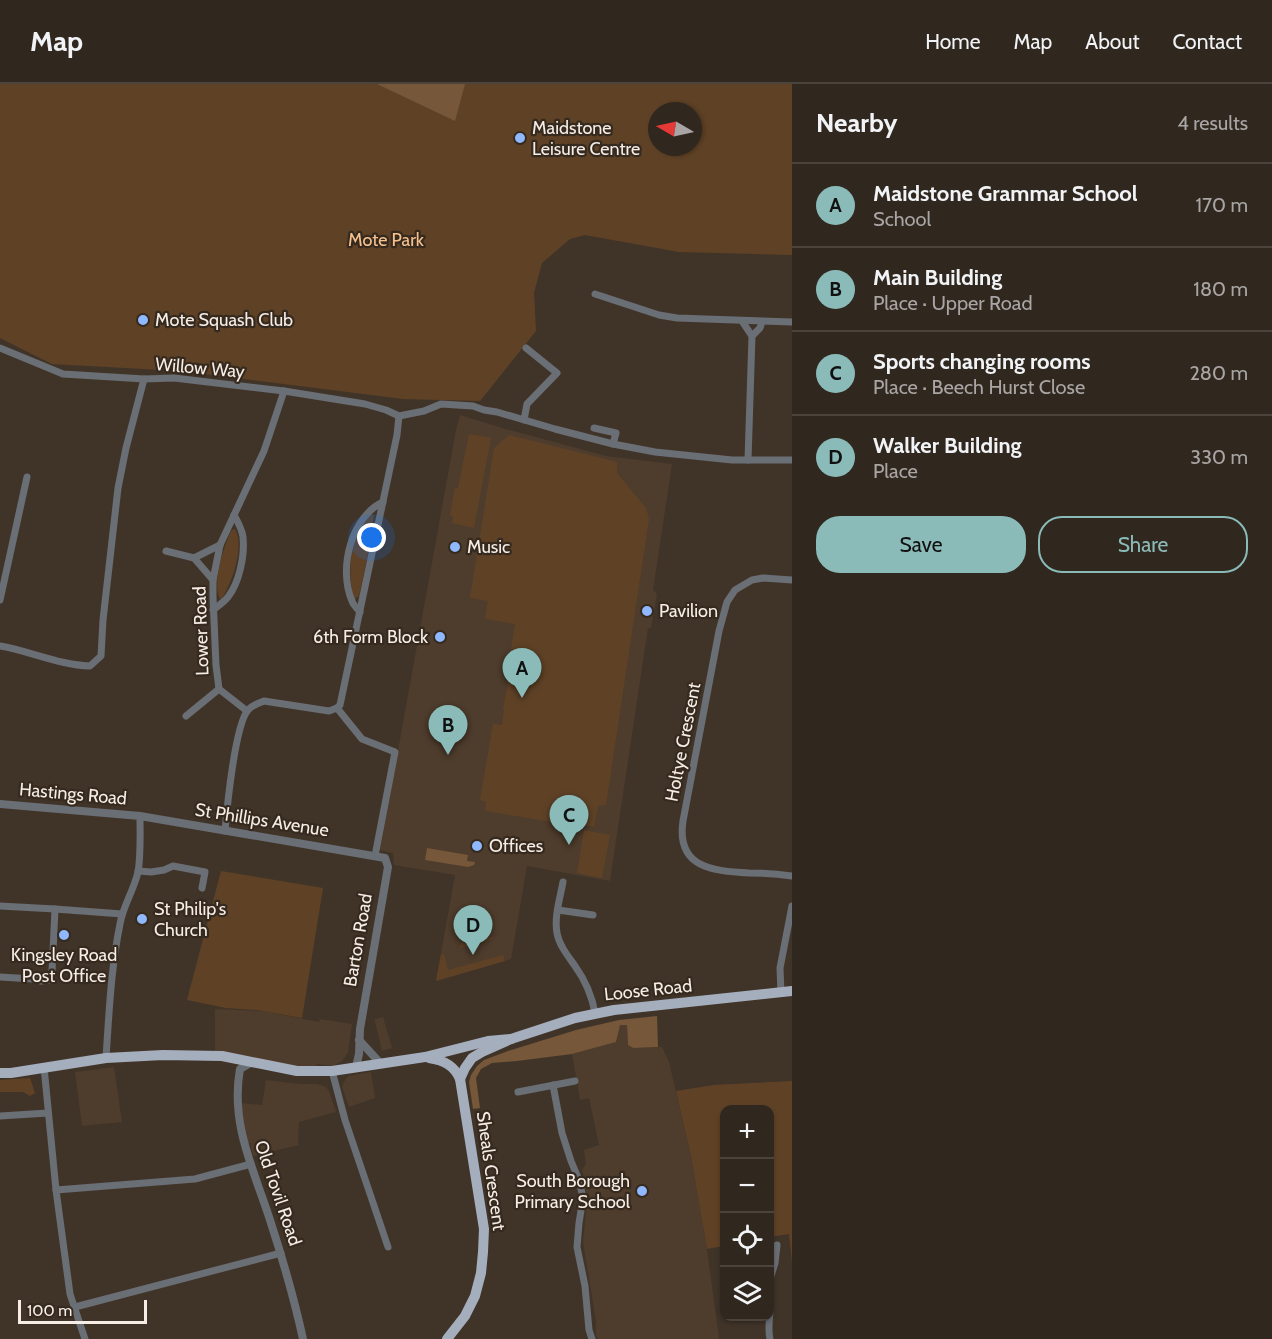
<!DOCTYPE html>
<meta charset="utf-8">
<style>
body{margin:0;font-family:Cabin,sans-serif;background:#3c332c;color:#f1f3f6}
.controls{position:absolute;right:18px;bottom:18px;display:grid;overflow:hidden;border-radius:12px;box-shadow:0 2px 4px #0004}
.controls button{width:54px;height:54px;display:grid;place-items:center;padding:0;border:0;border-bottom:2px solid #4b443d;background:#30271f;color:#f1f3f6;font:30px sans-serif}
.compass{position:absolute;left:648px;top:18px;width:54px;height:54px;border-radius:50%;background:#30271f;box-shadow:0 2px 4px #0004;rotate:279deg}
.scale{position:absolute;left:18px;bottom:15px;width:129px;box-sizing:border-box;padding-left:6px;border:3px solid #f5ede6;border-top:0;font-size:16px;line-height:21px;white-space:nowrap;color:#f5ede6;-webkit-text-stroke:4px #362a1f;paint-order:stroke}
.you{position:absolute;left:372px;top:454px;width:21px;height:21px;margin:-15px;border:4px solid #fff;border-radius:50%;background:#1a73e8;box-shadow:0 0 0 9px #1a73e833}
.badge{display:grid;place-items:center;width:39px;height:39px;border-radius:50%;background:#8bbbb9;color:#111;font-size:20px;font-weight:700}
.pin{position:absolute;translate:-50% -50px;filter:drop-shadow(0 2px 3px #0008)}
.pin::after{content:'';position:absolute;top:32px;width:21px;height:18px;background:inherit;clip-path:polygon(0 0,100% 0,50% 100%)}
.list{margin:0;padding:0;list-style:none}
h2{display:flex;justify-content:space-between;align-items:center;height:78px;margin:0;padding:0 24px;font-size:26px}
h2 small{font-size:20px;font-weight:400;color:#a8a5a4}
.list li{display:grid;grid-template-columns:39px 1fr auto;gap:18px;align-items:center;box-sizing:border-box;height:84px;padding:0 24px;border-top:2px solid #4b443d}
.list b{display:block;font-size:22px;white-space:nowrap}
.list p{margin:0;font-size:20px;white-space:nowrap;color:#a8a5a4}
.list em{font-size:20px;font-style:normal;color:#a8a5a4}
.actions{display:flex;gap:12px;padding:18px 24px}
.actions a{flex:1;padding:14px 0;border:2px solid #8bbbb9;border-radius:24px;text-align:center;font-size:21px;color:#8bbbb9}
.actions .main{background:#8bbbb9;color:#111}
.icon{flex:none;width:33px;height:33px;fill:none;stroke:currentColor;stroke-width:2;stroke-linecap:round;stroke-linejoin:round}
.map{position:relative;flex:none;width:792px;height:1255px;overflow:hidden}
header{display:flex;align-items:center;gap:36px;box-sizing:border-box;height:84px;padding:0 30px;background:#30271f;border-bottom:2px solid #4b443d}
header strong{font-size:28px}
nav{display:flex;gap:33px;margin-inline-start:auto;font-size:21px}
main{display:flex}
aside{flex:1;background:#30271f}
.map>svg:first-child{display:block}
.built{fill:#4e3c2c}
.green{fill:#5f4226;fill-rule:evenodd}
.forest{fill:#765739}
.lines{fill:none;stroke-linecap:round;stroke-linejoin:round}
.minor{stroke:#6a6e75;stroke-width:7}
.tertiary{stroke:#6a6e75;stroke-width:8}
.trunk{stroke:#a5aebd;stroke-width:10}
.poi-dot{fill:#8fb8fd;stroke:#362a1f;stroke-width:2}
.labels{text-anchor:middle;dominant-baseline:central;stroke-width:4.5;stroke-linejoin:round;paint-order:stroke}
.poi-label{font-size:18px;fill:#f5ede6;stroke:#362a1f;text-anchor:start}
.park-label{font-size:18px;fill:#f7c18e;stroke:#362a1f}
.street-label{font-size:18px;fill:#f5ede6;stroke:#362a1f}
</style>
<header>
<strong>Map</strong>
<nav><a>Home</a><a>Map</a><a>About</a><a>Contact</a></nav>
</header>
<main>
<div class="map">
<svg width="792" height="1255" viewBox="0 0 792 1255">
<rect width="100%" height="100%" fill="#403429"/>
<g class="built">
<path d="M460 331 502 344 606 372 672 380 653 506 657 510 651 544H648L610 797 527 782 511 875 436 897 455 791 394 781 393 769 380 766 456 346Z"/>
<path d="M215 925 263 927 319 938 320 935 352 940 348 969 342 977 333 982 317 980 316 985 215 968Z"/>
<path d="M383 933 392 964 382 967 375 937V935Z"/>
<path d="M619 941H627L628 961 633 964 662 963 669 978 691 1072 707 1165 719 1255H598L596 1252V1237L583 1158 587 1117 585 1097 582 1086 586 1080 584 1066 599 1061 589 1014 580 1016 572 970 616 958Z"/>
<path d="M114 983 122 1038 82 1042 75 988Z"/>
<path d="M371 988 375 1014 349 1023 342 1003 344 998 348 992Z"/>
<path d="M266 996 301 1000H317L326 1003 329 1007 336 1028 299 1038 298 1056 299 1061 253 1072 250 1059H246L241 1019 262 1021Z"/>
</g>
<g class="green">
<path d="M0 0H792V171L679 168 585 151 570 155 542 179 534 209 536 247 480 317 403 315 181 287 52 280 0 254ZM657 27H693V63H657Z"/>
<path d="M469 350 491 354 474 444 452 439 453 432 450 431 455 404H458Z"/>
<path d="M509 351 617 378V389L646 424 649 435 606 721 598 722 594 743 585 741V739L559 735 558 739 485 727 486 718 480 716 493 640 502 641 504 626 503 625 509 594 507 590 515 540 485 535 488 517 470 514 494 364Z"/>
<path d="M371 430 374 431 371 445 373 446 359 512 355 515 353 514C348 482 349 456 371 430Z"/>
<path d="M235 445C245 463 232 498 222 514L220 515C212 497 223 466 230 449L232 446Z"/>
<path d="M584 746 610 751 602 794 577 789Z"/>
<path d="M221 787 323 804 302 934 257 926 226 924 187 916Z"/>
<path d="M473 852 478 857 484 853 496 854 461 864 460 863 462 858 465 859Z"/>
<path d="M444 870 448 886 503 871 505 877 436 897 441 871Z"/>
<path d="M30 994 35 1009 30 1012 23 1008H0V996Z"/>
<path d="M792 997V1179L789 1150 770 1153V1026H724V1162L707 1165 691 1072 676 1007 714 1001Z"/>
</g>
<g class="forest">
<path d="M377 0H465L455 37Z"/>
<path d="M427 764 468 771 467 777 475 778 474 781 468 783 425 776Z"/>
<path d="M657 932 658 963 633 964 628 961 627 941H620L616 958 572 970 517 977 492 979 481 985 476 994 480 1024 473 1025 469 998 471 991 477 982 484 976 508 967 576 946 619 936Z"/>
</g>
<g class="lines">
<g class="minor">
<path d="M595 210 659 231 677 234 792 238"/>
<path d="M742 237 752 252 748 376"/>
<path d="M752 252 760 244 762 238"/>
<path d="M0 264 63 290 144 295 174 294 284 307 365 320 386 326 399 332"/>
<path d="M399 332 424 327 441 320 473 322 484 326 497 328 555 345 613 360 655 368 732 376H792"/>
<path d="M524 336 527 320 557 289 526 264"/>
<path d="M594 344 616 349 613 360"/>
<path d="M166 467 194 474 213 496"/>
<path d="M194 474 220 461"/>
<path d="M792 496 763 494 752 496 735 506 727 518 719 547 683 737C676 784 713 787 749 789 763 789 778 790 792 792"/>
<path d="M0 516 27 393"/>
<path d="M213 526C218 522 224 518 228 513 239 499 245 472 243 453 242 445 238 438 234 431"/>
<path d="M360 528C357 524 353 521 352 517 338 485 351 433 383 418"/>
<path d="M0 562C30 567 59 581 90 582L101 572 103 536 118 404 126 364 144 295"/>
<path d="M337 624 362 655 395 668 375 772"/>
<path d="M247 627 219 605 216 581 213 513V496L220 461 264 367 284 307"/>
<path d="M186 632 219 605"/>
<path d="M225 747C227 724 235 641 248 626 252 621 259 619 264 617L329 627 337 624 340 621 397 351 399 332"/>
<path d="M138 787 151 788 164 786 173 782 205 788 202 804"/>
<path d="M563 798C560 814 554 833 557 849 559 861 568 872 575 882 585 896 592 912 595 929"/>
<path d="M0 822 55 825 122 830"/>
<path d="M558 826 593 831"/>
<path d="M0 893 33 895 41 897 49 896 52 888 55 825"/>
<path d="M781 909 780 884 792 822"/>
<path d="M106 974C109 929 111 884 120 840 123 822 134 806 138 788 141 771 140 750 140 732"/>
<path d="M44 983 56 1106 70 1210 85 1255"/>
<path d="M332 987 345 1036 388 1163"/>
<path d="M553 1001 562 1049 571 1077 579 1096 583 1114 579 1139 577 1163 585 1202 589 1246 592 1255"/>
<path d="M518 1008 575 997"/>
<path d="M0 1032 48 1029"/>
<path d="M56 1106 195 1095 251 1080"/>
<path d="M770 1195 775 1179 777 1161"/>
<path d="M770 1217C771 1230 767 1243 770 1255"/>
<path d="M75 1223 281 1169"/>
</g>
<g class="tertiary">
<path d="M0 720 140 732 385 774 388 783 360 945 359 970 356 983"/>
<path d="M359 956 381 980"/>
<path d="M252 978 240 985C230 1040 254 1086 270 1136 283 1176 294 1214 303 1255"/>
</g>
<g class="trunk">
<path d="M429 974C443 976 454 981 460 995L484 1145 483 1168 481 1189 475 1212 465 1232 447 1255"/>
<path d="M0 989H11L106 974 163 971 222 972 297 987H332L425 973 488 957 511 955"/>
<path d="M460 995 465 984 472 974 482 968 511 955 575 934 614 926 792 907"/>
</g>
</g>
<g class="poi-dot">
<circle cx="520" cy="54" r="6"/>
<circle cx="143" cy="236" r="6"/>
<circle cx="455" cy="463" r="6"/>
<circle cx="647" cy="527" r="6"/>
<circle cx="440" cy="553" r="6"/>
<circle cx="477" cy="762" r="6"/>
<circle cx="142" cy="835" r="6"/>
<circle cx="64" cy="851" r="6"/>
<circle cx="642" cy="1107" r="6"/>
</g>
<g class="labels">
<g class="poi-label">
<text x="532" y="44">Maidstone<tspan x="532" dy="21">Leisure Centre</tspan></text>
<text x="155" y="236">Mote Squash Club</text>
<text x="467" y="463">Music</text>
<text x="659" y="527">Pavilion</text>
<text x="428" y="553" text-anchor="end">6th Form Block</text>
<text x="489" y="762">Offices</text>
<text x="154" y="825">St Philip's<tspan x="154" dy="21">Church</tspan></text>
<text x="64" y="871" text-anchor="middle">Kingsley Road<tspan x="64" dy="21">Post Office</tspan></text>
<text x="630" y="1097" text-anchor="end">South Borough<tspan x="630" dy="21">Primary School</tspan></text>
</g>
<g class="park-label">
<text x="386" y="156">Mote Park</text>
</g>
<g class="street-label">
<text transform="translate(200 284) rotate(5)">Willow Way</text>
<text transform="translate(201 547) rotate(-92)">Lower Road</text>
<text transform="translate(683 658) rotate(-79)">Holtye Crescent</text>
<text transform="translate(73 710) rotate(5)">Hastings Road</text>
<text transform="translate(262 736) rotate(9)">St Phillips Avenue</text>
<text transform="translate(358 856) rotate(-80)">Barton Road</text>
<text transform="translate(648 906) rotate(-6)">Loose Road</text>
<text transform="translate(491 1087) rotate(82)">Sheals Crescent</text>
<text transform="translate(278 1109) rotate(71)">Old Tovil Road</text>
</g>
</g>
</svg>
<div class="controls">
<button>+</button>
<button>−</button>
<button><svg class="icon" aria-label="locate" viewBox="0 0 24 24"><circle cx="12" cy="12" r="6"/><path d="M12 2v4M12 18v4M2 12h4M18 12h4"/></svg></button>
<button><svg class="icon" aria-label="layers" viewBox="0 0 24 24"><path d="M12 4l9 5-9 5-9-5zM3 14l9 5 9-5"/></svg></button>
</div>
<svg class="compass" viewBox="-18 -18 36 36"><path d="M0-13l5 13h-10z" fill="#e53935"/><path d="M0 13l5-13h-10z" fill="#a8a5a4"/></svg>
<div class="scale">100 m</div>
<div class="you"></div>
<div class="pin badge" style="left:522px;top:614px">A</div>
<div class="pin badge" style="left:448px;top:671px">B</div>
<div class="pin badge" style="left:569px;top:761px">C</div>
<div class="pin badge" style="left:473px;top:871px">D</div>
</div>
<aside>
<h2>Nearby<small>4 results</small></h2>
<ul class="list">
<li><span class="badge">A</span><div><b>Maidstone Grammar School</b><p>School</p></div><em>170 m</em></li>
<li><span class="badge">B</span><div><b>Main Building</b><p>Place · Upper Road</p></div><em>180 m</em></li>
<li><span class="badge">C</span><div><b>Sports changing rooms</b><p>Place · Beech Hurst Close</p></div><em>280 m</em></li>
<li><span class="badge">D</span><div><b>Walker Building</b><p>Place</p></div><em>330 m</em></li>
</ul>
<div class="actions"><a class="main">Save</a><a>Share</a></div>
</aside>
</main>
